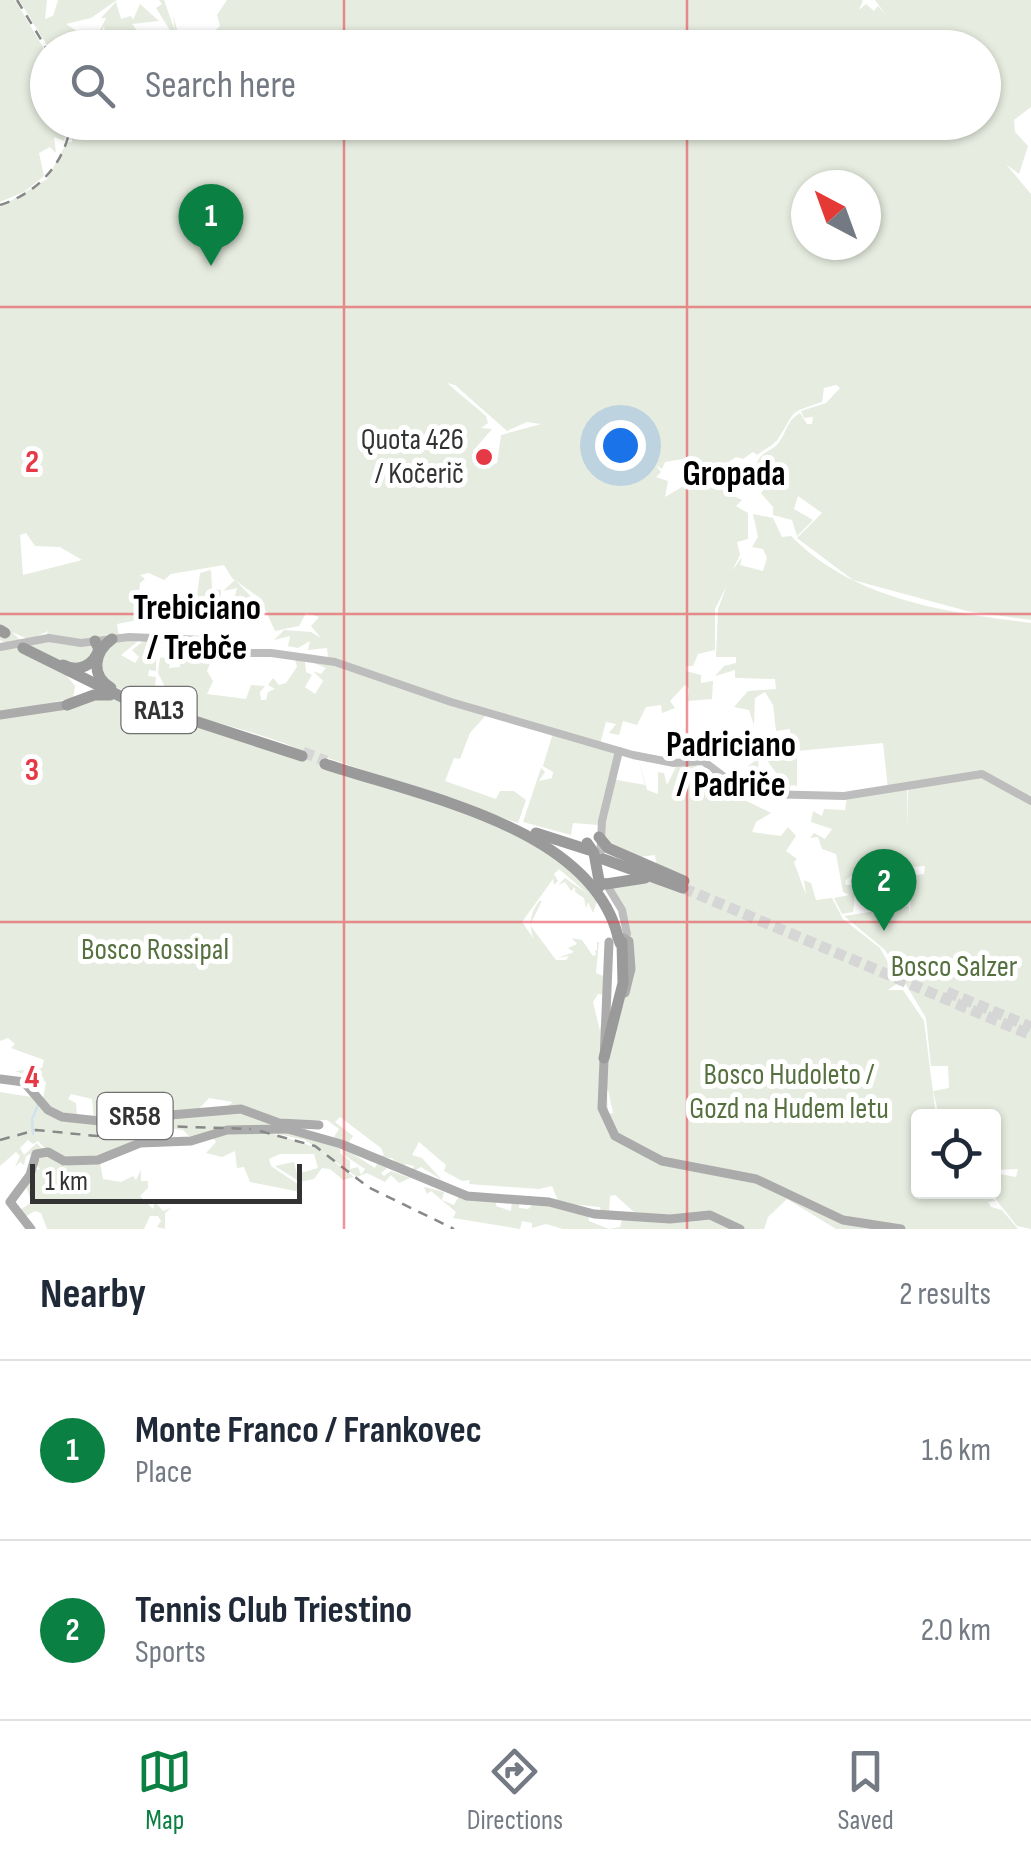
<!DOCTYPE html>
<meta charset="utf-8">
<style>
body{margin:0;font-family:"Sofia Sans Condensed",sans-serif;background:#f6f6f7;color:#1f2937}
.controls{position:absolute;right:30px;bottom:30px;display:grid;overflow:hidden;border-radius:10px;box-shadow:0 2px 8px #0004}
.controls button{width:90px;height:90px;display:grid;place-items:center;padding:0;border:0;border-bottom:2px solid #e0e1e3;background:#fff;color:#1f2937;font:50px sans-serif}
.compass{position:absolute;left:791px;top:170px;width:90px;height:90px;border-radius:50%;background:#fff;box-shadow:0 2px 8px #0004;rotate:319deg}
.scale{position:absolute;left:30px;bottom:25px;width:272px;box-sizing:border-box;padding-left:10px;border:5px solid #333;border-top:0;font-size:28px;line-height:35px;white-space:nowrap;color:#333;-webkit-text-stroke:8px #fff;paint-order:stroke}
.you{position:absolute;left:620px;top:445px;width:35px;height:35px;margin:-25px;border:8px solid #fff;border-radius:50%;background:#1a73e8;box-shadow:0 0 0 15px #1a73e833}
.badge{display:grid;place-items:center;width:65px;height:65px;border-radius:50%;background:#0b8043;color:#fff;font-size:32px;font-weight:700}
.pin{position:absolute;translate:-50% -82px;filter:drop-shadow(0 2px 5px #0008)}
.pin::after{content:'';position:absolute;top:52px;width:35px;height:30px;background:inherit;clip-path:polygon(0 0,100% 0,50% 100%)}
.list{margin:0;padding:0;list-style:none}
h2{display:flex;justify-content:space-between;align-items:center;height:130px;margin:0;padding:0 40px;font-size:42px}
h2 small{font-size:32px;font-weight:400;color:#747a83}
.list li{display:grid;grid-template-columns:65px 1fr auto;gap:30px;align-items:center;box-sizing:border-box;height:180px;padding:0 40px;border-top:2px solid #e0e1e3}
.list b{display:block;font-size:38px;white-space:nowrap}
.list p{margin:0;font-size:32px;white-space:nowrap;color:#747a83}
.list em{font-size:32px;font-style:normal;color:#747a83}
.icon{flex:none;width:55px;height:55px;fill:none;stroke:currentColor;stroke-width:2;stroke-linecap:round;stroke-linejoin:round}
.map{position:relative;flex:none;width:1031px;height:1229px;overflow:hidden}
.search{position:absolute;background:#fff;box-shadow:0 2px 8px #0004;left:30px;right:30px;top:30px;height:110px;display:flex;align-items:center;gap:25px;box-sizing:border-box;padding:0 35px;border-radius:55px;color:#747a83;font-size:38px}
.sheet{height:490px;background:#fff}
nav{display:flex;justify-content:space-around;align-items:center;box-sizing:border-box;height:140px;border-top:2px solid #e0e1e3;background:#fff;font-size:28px;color:#747a83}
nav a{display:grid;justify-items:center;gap:5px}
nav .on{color:#0b8043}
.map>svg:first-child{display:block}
.green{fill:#e6ecdf;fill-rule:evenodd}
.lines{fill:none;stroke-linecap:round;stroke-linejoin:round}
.stream{stroke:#cfe2ee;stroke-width:2.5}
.motorway-tunnel{stroke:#d6d6d6;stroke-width:11;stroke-dasharray:11 5.5;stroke-linecap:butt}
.secondary{stroke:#bdbdbd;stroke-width:8}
.primary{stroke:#ababab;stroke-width:9}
.motorway{stroke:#9a9a9a;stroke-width:11}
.rail{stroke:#888;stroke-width:2.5;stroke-dasharray:10 8;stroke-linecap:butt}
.motorway-bridge{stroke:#9a9a9a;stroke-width:11}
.grid{fill:none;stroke:#e63946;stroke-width:2.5;stroke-opacity:0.55}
.poi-dot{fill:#e63946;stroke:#fff;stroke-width:4}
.labels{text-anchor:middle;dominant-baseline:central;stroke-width:10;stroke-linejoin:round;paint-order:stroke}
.shield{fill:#fff;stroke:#707070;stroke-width:2.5}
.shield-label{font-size:28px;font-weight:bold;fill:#333}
.poi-label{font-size:30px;fill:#333;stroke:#fff;text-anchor:end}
.park-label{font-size:30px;fill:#56703f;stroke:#fff}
.quarter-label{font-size:35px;font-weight:bold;fill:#000;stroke:#fff}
.grid-label{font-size:32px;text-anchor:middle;font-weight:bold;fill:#e63946;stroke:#fff;stroke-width:10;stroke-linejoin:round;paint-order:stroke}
</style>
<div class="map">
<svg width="1031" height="1229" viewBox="0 0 1031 1229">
<rect width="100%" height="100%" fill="#fff"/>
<g class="green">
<path d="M0 0H15L47 54 48 122 68 123 64 141 54 137 56 153 50 147 39 153 44 176 24 192 0 202Z"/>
<path d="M19 0H47L45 19 53 16 58 0H117L91 18 66 24 86 37 97 36 106 18H101L116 2 121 19 131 16 133 20 140 4 159 21 132 24 138 32 154 37V44L145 40 142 47 123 38 125 47 107 44 104 26 95 47H48Z"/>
<path d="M159 0H164L175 31 173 15 178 33 198 46 220 26 217 15 227 0H863L859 10 866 4 874 11 878 6 886 15 875 0H1031V107L1014 120 1015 132 1028 146 1019 174 1006 164 1031 194V620L967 611 853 580 797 538 822 513 798 496 794 509 813 520 797 536 792 520 773 515V507L761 493 772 480 768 473 759 475 763 469 756 466C760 450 772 453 780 441 788 429 786 422 800 413L807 424H812L813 417 804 418 801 411 826 403 840 388 836 385 824 388 822 402C785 414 797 411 778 439 774 445 763 450 757 455L753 452 743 459 736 457 727 463 696 466 688 458 665 462 662 469 656 465 661 472 656 477 668 481 665 497 682 487 683 482C699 479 716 491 725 484L724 492 742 500 736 506 748 513V539L737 542 740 555 732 571 742 557 740 565 763 571 767 558 763 549 752 547 758 537 753 514 773 518 782 537 791 536C854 600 945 612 1031 623V799L990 775 888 789 883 743 797 751V786L791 785 788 795 774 794 782 781 764 756 758 757 760 787 759 792 753 790 756 783 750 779 748 766 755 761 728 754 750 753 751 743 744 742 753 729 755 742 787 754 788 749 758 741 774 734 778 745 791 749 790 729 776 731 773 705 765 692 755 698 754 725 749 710 734 707 748 691 776 689 775 679 735 678V670L715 676 724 666 736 663V657H716L718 609 727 585 715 609V650L698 654 693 666H686V671L701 675V683L713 681 712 699 688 701 689 689 685 685 670 701 675 708 662 713 661 705 646 707 637 725 623 721 619 735 609 733 616 724 606 722 600 744 460 703 328 657 327 648 308 650 310 641 298 648 288 646 290 636 274 640 284 630 311 632 321 638 311 626 319 617 306 613 299 626 275 631 260 598 232 578 224 565 171 574 164 580 149 573 140 575 145 579 140 583 137 620 117 624 119 637 88 641 46 635 48 631 30 640 12 632 20 640 8 644 0 640V207L47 179 67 142H72V123L308 122 312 128 314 122H984V48L914 47 901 33 912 47 166 48 176 41 163 47 160 42 173 35 156 8 162 4ZM806 185H866V245H806ZM447 383 455 385 507 431 527 422 541 424 501 435 497 463 484 468 473 451 492 429 481 428 488 423 486 416ZM26 533 35 546 60 547 82 560 23 575 20 535Z"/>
<path d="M211 570 212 589 221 590V598L235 596 237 588 223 591 235 580 262 608 243 621 231 618 234 609 219 607 217 600H211L208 606 186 603 184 600 197 596 200 573Z"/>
<path d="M135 638 137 642 121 655 135 663 139 657 132 650 146 639 156 645V671L149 670 148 676 156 677 154 699 158 684 160 704H176V699L161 700 166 689 158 673 160 658 171 657 169 668 180 667V660L195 653V647L199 654 203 641 208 644 211 661 207 671 213 681 207 694 246 699 251 685 265 686 260 692 261 700H266L268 692 275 689 268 685 273 678 279 685 286 683 297 667 295 659 305 662 306 672 312 675 305 687 315 694 323 681 313 671 321 674 326 668 309 661 329 662 487 714 470 733 460 759 454 758 445 781 496 799 500 791H514L526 800 518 823 328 758 324 766C382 786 521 822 563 858 577 870 586 887 597 901L593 913 588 902 586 908 584 898 575 892V887L571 891 565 882 558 885 565 878 588 894 559 869 554 874 558 881 554 885 553 879 522 922 534 939C528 925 530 914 539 901H542L530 925 556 960H566L569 956 558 958 574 952 568 948 577 944 572 938 582 940 593 956 596 955 595 951 597 950V942H599L596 973 606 977 605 995 598 994 593 1002 600 1031 605 1003 601 1113 618 1141 671 1165 764 1184 838 1221 895 1229H836L787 1199 768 1217 764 1229H744L710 1213 679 1217 634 1212 615 1195 610 1196 609 1213 601 1212 600 1207 559 1203 552 1186 539 1189 469 1184 470 1180 462 1181 444 1171 446 1165 419 1142 412 1155 422 1158 442 1180 421 1167 412 1172 414 1166 406 1164 403 1169 392 1158 375 1157 384 1155 381 1148 340 1117 335 1122 353 1136 349 1142 361 1151 334 1137 339 1129 327 1120 278 1121 241 1106 226 1107 233 1102 209 1098 196 1112 120 1117 118 1111 104 1109 100 1120H94L92 1099 71 1094 68 1099 76 1103 77 1117 58 1114 43 1099 46 1082 15 1071 42 1068 44 1060 11 1048 15 1044 8 1038 0 1041V717L50 711 98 695 110 697 301 758 303 752C266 728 108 705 97 668 99 644 113 639 135 638Z"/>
<path d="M43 639 94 643 98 649 67 676 75 686 73 698 0 713V648Z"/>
<path d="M553 733 615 753 599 825 573 823 571 835 523 822 541 768 545 772 539 781 552 778 553 772 543 766Z"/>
<path d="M638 757 647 790 658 794V772L664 773 667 785 677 765 695 763 707 787 719 781 724 788 718 798 727 801 734 795 771 813 756 822 752 832 781 836 788 827 796 836 786 851 797 859 794 862 806 895 804 880 811 883 816 900 832 898 843 919 880 948 899 982 888 990H903L924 1021 936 1116H918V1192H985L996 1201 988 1202 991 1207 1002 1210 1018 1229H904L854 1221 770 1183 665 1160 620 1137 604 1114 607 1092 608 1114 613 1113 608 1090 605 1089C610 1012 653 961 612 886L634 878 659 883 655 855 639 857 603 840 612 779 645 785Z"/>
<path d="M981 776 1031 802V1229L1017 1226 990 1192H994V1173L1016 1177 1018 1169 994 1170V1116H939L933 1091 949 1088 948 1066H931L926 1018 885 950 844 916 909 906 910 915 912 876 924 874 925 866 911 867 908 857V788Z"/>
<path d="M907 788 909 872 880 879 881 889 873 891 865 876 854 873 845 881 846 885H856L853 912 842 914 834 898 849 895 843 892 836 854 822 849 818 837 810 838 814 833 825 839 832 829 811 822 813 811 822 816 824 809 845 810 847 797Z"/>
<path d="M0 1092 31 1097 55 1118 95 1124 237 1110 317 1129 277 1126 192 1139 183 1130 174 1129 168 1134H148V1140C115 1153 65 1174 38 1141L33 1144 28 1140 20 1148 24 1155 37 1143 42 1149 26 1156 24 1165 20 1162 15 1167 20 1156 16 1152 0 1166Z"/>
<path d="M268 1129 341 1145 340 1153 350 1161V1169L358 1167 361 1175 365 1169 344 1155 342 1147 375 1168 377 1164 387 1168 381 1173 384 1176 391 1171 410 1178 399 1183 391 1175 385 1182 367 1173 357 1177 305 1140 261 1130 315 1147 354 1177 343 1180 330 1169 322 1168 314 1179 300 1182 275 1166 294 1162 297 1174 318 1168 314 1154H280L269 1159 271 1166 302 1187 300 1192 250 1182 244 1167 237 1168 235 1151 222 1157 206 1153 216 1142 211 1135Z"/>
<path d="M45 1154 66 1167 68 1162 100 1163 103 1179 121 1182 133 1176 136 1180 141 1170V1181H148V1188L140 1196 153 1209 155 1202 163 1211 171 1208 165 1213V1229L157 1227 161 1221 158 1216H150L144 1229H47L41 1213 35 1211 26 1216 20 1210 32 1202 25 1184 34 1182V1170L40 1169 35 1163Z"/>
<path d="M424 1187 444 1192 442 1200 454 1205 459 1196 496 1200V1206L511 1211 512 1201H519V1208L528 1209 535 1202 588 1214 589 1221 609 1229 620 1227 623 1217 709 1216 737 1229H563L546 1224 532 1228V1223L522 1221 520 1229 453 1218 456 1212 431 1191 427 1194Z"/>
</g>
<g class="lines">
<g class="stream">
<path d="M33 1117 38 1105"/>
<path d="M32 1119 33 1134"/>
</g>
<g class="motorway-tunnel">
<path d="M303 752 326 761"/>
<path d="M683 888 1031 1035"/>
<path d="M947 992 1031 1027"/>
</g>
<g class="secondary">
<path d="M0 647 49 638 81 643 129 637 203 640 233 653H271L335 662 451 702 633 755 674 763 703 761 731 782 763 794 844 796 982 774 1031 801"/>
<path d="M600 859 602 821 619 751"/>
<path d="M605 882 622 910 627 934 621 939"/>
</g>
<g class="primary">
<path d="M0 715 67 705"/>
<path d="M624 938 629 941 631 969 625 993"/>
<path d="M609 942 602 1108 615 1136 662 1161 756 1179 843 1220 901 1229"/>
<path d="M0 1079 24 1082 48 1110 62 1117 100 1121 241 1109 279 1123 319 1125"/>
<path d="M288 1129 341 1144 467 1196 549 1202 594 1214 670 1219 710 1215 740 1229"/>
<path d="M31 1229 10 1202 30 1175 36 1154 48 1152 64 1161 98 1160 140 1143 191 1141 227 1130 291 1129"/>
</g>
<g class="motorway">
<path d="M0 630 5 633"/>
<path d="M23 648 124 698 302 756"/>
<path d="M63 665C79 673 94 665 99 649L95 641"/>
<path d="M111 688C90 675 94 652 112 639"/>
<path d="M67 705 94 695H110"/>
<path d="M325 764C420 796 591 827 618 937"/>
<path d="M536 833 589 850"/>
<path d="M599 837 608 848 684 881"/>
<path d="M587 843 594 853 600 886"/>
<path d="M603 859 683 888"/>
<path d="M606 884 645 878"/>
<path d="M604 1058 623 983 622 942"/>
</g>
<g class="rail">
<path d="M17 0 48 51"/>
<path d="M0 205C38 193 66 163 71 122"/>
<path d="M260 1131 315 1146 368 1187 454 1229"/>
<path d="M0 1140 36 1130 97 1136 161 1126 251 1129"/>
</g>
<path class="motorway-bridge" d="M618 937 620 943"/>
</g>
<path class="grid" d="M344 0V48M687 0V48M344 122V1229M687 122V1229M0 307H1031M0 614H1031M0 922H1031"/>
<circle class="poi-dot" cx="484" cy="457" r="10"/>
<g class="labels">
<g class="shield">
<rect x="121.5" y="687" width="75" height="46" rx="8"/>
<rect x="97.5" y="1093" width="75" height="46" rx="8"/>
</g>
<g class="shield-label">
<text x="159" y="710">RA13</text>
<text x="135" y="1116">SR58</text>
</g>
<g class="poi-label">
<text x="464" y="440">Quota 426<tspan x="464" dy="34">/ Kočerič</tspan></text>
</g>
<g class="park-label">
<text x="155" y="950">Bosco Rossipal</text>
<text x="954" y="967">Bosco Salzer</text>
<text x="789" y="1075">Bosco Hudoleto /<tspan x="789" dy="34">Gozd na Hudem letu</tspan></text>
</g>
<g class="quarter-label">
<text x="734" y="474">Gropada</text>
<text x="197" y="608">Trebiciano<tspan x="197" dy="40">/ Trebče</tspan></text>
<text x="731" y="745">Padriciano<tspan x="731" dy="40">/ Padriče</tspan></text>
</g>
</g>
<g class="grid-label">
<text x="32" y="472">2</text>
<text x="32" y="780">3</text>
<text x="32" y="1087">4</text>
</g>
</svg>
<div class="controls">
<button><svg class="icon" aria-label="locate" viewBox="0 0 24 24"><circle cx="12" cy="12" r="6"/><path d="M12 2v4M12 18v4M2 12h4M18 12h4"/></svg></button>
</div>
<svg class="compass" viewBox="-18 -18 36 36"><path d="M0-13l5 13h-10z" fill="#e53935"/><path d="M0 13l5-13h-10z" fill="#747a83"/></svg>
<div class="scale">1 km</div>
<div class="you"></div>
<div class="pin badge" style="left:211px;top:266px">1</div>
<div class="pin badge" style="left:884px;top:931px">2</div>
<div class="search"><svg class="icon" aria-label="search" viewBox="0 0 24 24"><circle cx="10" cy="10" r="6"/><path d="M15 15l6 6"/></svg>Search here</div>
</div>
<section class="sheet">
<h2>Nearby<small>2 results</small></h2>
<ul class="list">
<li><span class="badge">1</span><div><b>Monte Franco / Frankovec</b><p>Place</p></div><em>1.6 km</em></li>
<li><span class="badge">2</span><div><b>Tennis Club Triestino</b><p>Sports</p></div><em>2.0 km</em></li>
</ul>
</section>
<nav>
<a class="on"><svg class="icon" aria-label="map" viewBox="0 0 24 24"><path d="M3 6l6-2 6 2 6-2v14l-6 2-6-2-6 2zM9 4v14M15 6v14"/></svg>Map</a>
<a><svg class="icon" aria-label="directions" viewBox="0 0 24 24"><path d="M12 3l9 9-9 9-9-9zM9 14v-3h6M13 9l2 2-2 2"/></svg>Directions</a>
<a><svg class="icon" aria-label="saved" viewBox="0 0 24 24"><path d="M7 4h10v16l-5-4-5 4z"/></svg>Saved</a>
</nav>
